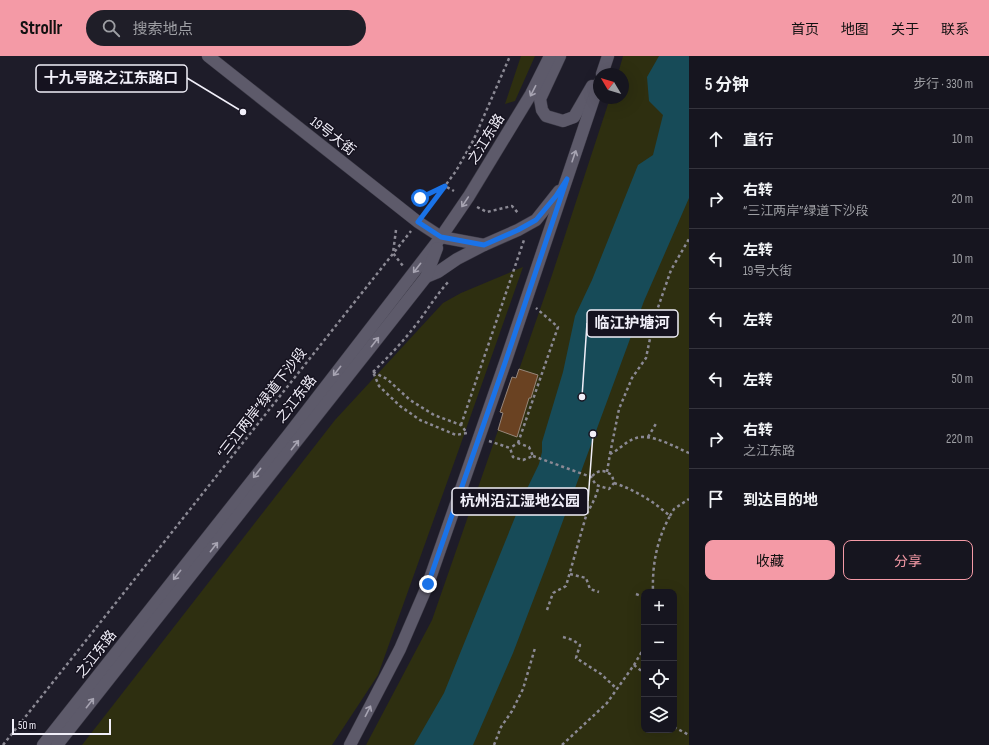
<!DOCTYPE html>
<html lang="zh">
<meta charset="utf-8">
<style>
body{margin:0;font-family:"Sofia Sans Condensed","Noto Sans SC",sans-serif;background:#1f1e28;color:#f1f3f6}
.controls{position:absolute;right:12px;bottom:12px;display:grid;overflow:hidden;border-radius:8px;box-shadow:0 4px 16px #0002}
.controls button{width:36px;height:36px;display:grid;place-items:center;padding:0;border:0;border-bottom:1px solid #35343d;background:#16151f;color:#f1f3f6;font:20px sans-serif}
.compass{position:absolute;left:593px;top:12px;width:36px;height:36px;border-radius:50%;background:#16151f;box-shadow:0 4px 16px #0002;rotate:308deg}
.scale{position:absolute;left:12px;bottom:10px;width:99px;box-sizing:border-box;padding-left:4px;border:2px solid #f1eff9;border-top:0;font-size:11px;line-height:14px;white-space:nowrap;color:#f1eff9;-webkit-text-stroke:3px #15121f;paint-order:stroke}
.stop{position:absolute;width:12px;height:12px;margin:-9px;border:3px solid #1a73e8;border-radius:50%;background:#fff}
.stop.end{background:#1a73e8;border-color:#fff;box-shadow:0 1px 4px #0008}
.list{margin:0;padding:0;list-style:none}
h2{display:flex;justify-content:space-between;align-items:center;height:52px;margin:0;padding:0 16px;font-size:17px}
h2 small{font-size:13px;font-weight:400;color:#9e9fa4}
.list li{display:grid;grid-template-columns:26px 1fr auto;gap:12px;align-items:center;box-sizing:border-box;height:60px;padding:0 16px;border-top:1px solid #35343d}
.list b{display:block;font-size:15px;white-space:nowrap}
.list p{margin:0;font-size:13px;white-space:nowrap;color:#9e9fa4}
.list em{font-size:13px;font-style:normal;color:#9e9fa4}
.actions{display:flex;gap:8px;padding:12px 16px}
.actions a{flex:1;padding:9px 0;border:1px solid #f49aa6;border-radius:8px;text-align:center;font-size:14px;color:#f49aa6}
.actions .main{background:#f49aa6;color:#111}
.icon{flex:none;width:22px;height:22px;fill:none;stroke:currentColor;stroke-width:2;stroke-linecap:round;stroke-linejoin:round}
.map{position:relative;flex:none;width:689px;height:689px;overflow:hidden}
header{display:flex;align-items:center;gap:24px;box-sizing:border-box;height:56px;padding:0 20px;background:#f49aa6;color:#111}
header strong{font-size:19px}
nav{display:flex;gap:22px;margin-inline-start:auto;font-size:14px}
.search{width:280px;height:36px;background:#1f1e28;display:flex;align-items:center;gap:10px;box-sizing:border-box;padding:0 14px;border-radius:22px;color:#9e9fa4;font-size:15px}
main{display:flex}
aside{flex:1;background:#16151f}
.map>svg:first-child{display:block}
.green{fill:#2e2f10;fill-rule:evenodd}
.water{fill:#174b58}
.building{fill:#6a4222;stroke:#96867a}
.lines{fill:none;stroke-linecap:round;stroke-linejoin:round}
.secondary-casing{stroke:#3b3945;stroke-width:13}
.path{stroke:#8b8994;stroke-width:2.5;stroke-dasharray:3 3;stroke-linecap:butt}
.secondary{stroke:#5d5a6a;stroke-width:12}
.oneway{stroke:#a7a4b2}
.route{stroke:#1a73e8;stroke-width:5}
.labels{text-anchor:middle;dominant-baseline:central;stroke-width:3;stroke-linejoin:round;paint-order:stroke}
.street-label{font-size:14px;fill:#f1eff9;stroke:#15121f}
.leader{fill:none;stroke:#f1eff9;stroke-width:1.5}
.callout-dot{fill:#f1eff9;stroke:#15121f;stroke-width:1.5}
.callout{fill:#15121f;stroke:#f1eff9;stroke-width:1.5}
.callout-label{font-size:15px;text-anchor:middle;font-weight:bold;fill:#f1eff9}
</style>
<header>
<strong>Strollr</strong>
<div class="search"><svg class="icon" aria-label="search" viewBox="0 0 24 24"><circle cx="10" cy="10" r="6"/><path d="M15 15l6 6"/></svg>搜索地点</div>
<nav><a>首页</a><a>地图</a><a>关于</a><a>联系</a></nav>
</header>
<main>
<div class="map">
<svg width="689" height="689" viewBox="0 0 689 689">
<rect width="100%" height="100%" fill="#1e1c29"/>
<g class="green">
<path d="M521 0H535L515 45 505 48Z"/>
<path d="M623 0H689V689H366L432 564 552 219 610 42H623V18H618ZM644 536H674V674H644Z"/>
<path d="M523 211 459 393 378 619 332 689H82L335 364 443 247 461 237Z"/>
</g>
<path class="water" d="M659 0H689V142L644 245 547 508 513 597 473 689H414L444 637 524 439 539 408 542 396V386L563 316 575 260 592 224 638 109 653 99 663 59 649 45 647 21Z"/>
<path class="building" d="M519 313 538 319 531 342H529L517 381 498 374 503 357 500 356 512 321 516 322Z"/>
<g class="lines">
<g class="secondary-casing">
<g id="secondary">
<path d="M208 0 418 166 441 181 484 189"/>
<path d="M560 0 540 43 542 54 546 60 563 65 574 61 592 30"/>
<path d="M602 18 608 0"/>
<path d="M426 221 438 216 457 203 484 189 518 174 536 164 559 135"/>
<path d="M43 689 289 378 441 181 469 140 531 38 550 0"/>
<path d="M57 689 426 221 437 192"/>
<path d="M350 689 400 593 428 528 506 304 599 27"/>
</g>
</g>
<g class="path">
<path d="M420 142 445 130 454 135"/>
<path d="M477 151 487 156 512 150 518 157"/>
<path d="M425 157 456 115 474 83 510 0"/>
<path d="M396 174 393 197 403 210"/>
<path d="M373 316 387 323 410 344 434 359 461 369 467 377 456 379 420 364 400 350 379 330Z"/>
<path d="M373 316C388 301 402 287 415 270 427 255 436 239 449 225"/>
<path d="M461 369 524 184"/>
<path d="M648 381 657 366"/>
<path d="M489 385 510 392 513 401 523 404 533 400 529 391 518 387 510 392"/>
<path d="M518 387 558 271 536 252"/>
<path d="M610 398 619 353 632 322 646 302 654 263 671 214 689 183"/>
<path d="M533 400 591 421 596 429 609 433 614 427 612 419C602 413 599 414 591 421"/>
<path d="M607 416 610 398C619 394 626 385 636 382 651 377 675 391 689 397"/>
<path d="M614 427C635 434 653 445 670 460 657 483 652 509 653 536"/>
<path d="M670 460 674 453 689 443"/>
<path d="M570 518 586 522 590 533 599 536"/>
<path d="M636 538 644 541"/>
<path d="M547 554 553 537 566 530 586 460 595 442 599 430"/>
<path d="M563 581 573 584 580 589 576 602 601 618 617 633"/>
<path d="M634 609 644 617"/>
<path d="M674 671 689 679"/>
<path d="M3 689 411 175"/>
<path d="M494 689 501 671 512 655 523 633 535 592"/>
<path d="M562 689 607 647 634 609 644 592"/>
</g>
<use href="#secondary" class="secondary"/>
</g>
<defs><path id="oneway-shaft" d="M-6 0H5M1.5-3L5.5 0L1.5 3" fill="none" stroke-width="1.6" stroke-linecap="round" stroke-linejoin="round"/></defs>
<g class="oneway">
<use href="#oneway-shaft" transform="translate(533 35) rotate(117)"/>
<use href="#oneway-shaft" transform="translate(574 100) rotate(-71)"/>
<use href="#oneway-shaft" transform="translate(465 146) rotate(124)"/>
<use href="#oneway-shaft" transform="translate(417 212) rotate(128)"/>
<use href="#oneway-shaft" transform="translate(375 286) rotate(-52)"/>
<use href="#oneway-shaft" transform="translate(337 315) rotate(128)"/>
<use href="#oneway-shaft" transform="translate(295 389) rotate(-52)"/>
<use href="#oneway-shaft" transform="translate(257 417) rotate(128)"/>
<use href="#oneway-shaft" transform="translate(214 491) rotate(-52)"/>
<use href="#oneway-shaft" transform="translate(177 519) rotate(128)"/>
<use href="#oneway-shaft" transform="translate(90 647) rotate(-52)"/>
<use href="#oneway-shaft" transform="translate(368 655) rotate(-63)"/>
</g>
<g class="lines">
<path class="route" d="M420 142 445 130 418 166 441 181 484 189 518 174 536 164 556 140 567 123 506 304 428 528"/>
</g>
<g class="labels">
<g class="street-label">
<text transform="translate(333 80) rotate(38)">19号大街</text>
<text transform="translate(486 83) rotate(-58)">之江东路</text>
<text transform="translate(296 343) rotate(-52)">之江东路</text>
<text transform="translate(262 347) rotate(-52)">“三江两岸”绿道下沙段</text>
<text transform="translate(96 598) rotate(-52)">之江东路</text>
</g>
</g>
<path class="leader" d="M243 56L187 22M582 341L587 267M593 378L588 445"/>
<g class="callout-dot">
<circle cx="243" cy="56" r="4"/>
<circle cx="582" cy="341" r="4"/>
<circle cx="593" cy="378" r="4"/>
</g>
<g class="callout">
<rect x="36" y="9" width="151" height="27" rx="4"/>
<rect x="587" y="254" width="91" height="27" rx="4"/>
<rect x="452" y="432" width="136" height="27" rx="4"/>
</g>
<g class="callout-label">
<text x="111" y="27">十九号路之江东路口</text>
<text x="632" y="272">临江护塘河</text>
<text x="520" y="450">杭州沿江湿地公园</text>
</g>
</svg>
<div class="controls">
<button>+</button>
<button>−</button>
<button><svg class="icon" aria-label="locate" viewBox="0 0 24 24"><circle cx="12" cy="12" r="6"/><path d="M12 2v4M12 18v4M2 12h4M18 12h4"/></svg></button>
<button><svg class="icon" aria-label="layers" viewBox="0 0 24 24"><path d="M12 4l9 5-9 5-9-5zM3 14l9 5 9-5"/></svg></button>
</div>
<svg class="compass" viewBox="-18 -18 36 36"><path d="M0-13l5 13h-10z" fill="#e53935"/><path d="M0 13l5-13h-10z" fill="#9e9fa4"/></svg>
<div class="scale">50 m</div>
<div class="stop" style="left:420px;top:142px"></div>
<div class="stop end" style="left:428px;top:528px"></div>
</div>
<aside>
<h2>5 分钟<small>步行 · 330 m</small></h2>
<ul class="list">
<li><svg class="icon" aria-label="ahead" viewBox="0 0 24 24"><path d="M12 20V5M6 11l6-6 6 6"/></svg><div><b>直行</b></div><em>10 m</em></li>
<li><svg class="icon" aria-label="right" viewBox="0 0 24 24"><path d="M7 20v-9h11M14 6l5 5-5 5"/></svg><div><b>右转</b><p>“三江两岸”绿道下沙段</p></div><em>20 m</em></li>
<li><svg class="icon" aria-label="left" viewBox="0 0 24 24"><path d="M17 20v-9H6M10 6l-5 5 5 5"/></svg><div><b>左转</b><p>19号大街</p></div><em>10 m</em></li>
<li><svg class="icon" aria-label="left" viewBox="0 0 24 24"><path d="M17 20v-9H6M10 6l-5 5 5 5"/></svg><div><b>左转</b></div><em>20 m</em></li>
<li><svg class="icon" aria-label="left" viewBox="0 0 24 24"><path d="M17 20v-9H6M10 6l-5 5 5 5"/></svg><div><b>左转</b></div><em>50 m</em></li>
<li><svg class="icon" aria-label="right" viewBox="0 0 24 24"><path d="M7 20v-9h11M14 6l5 5-5 5"/></svg><div><b>右转</b><p>之江东路</p></div><em>220 m</em></li>
<li><svg class="icon" aria-label="arrive" viewBox="0 0 24 24"><path d="M6 21V4h12l-3 4 3 4H6"/></svg><div><b>到达目的地</b></div></li>
</ul>
<div class="actions"><a class="main">收藏</a><a>分享</a></div>
</aside>
</main>
